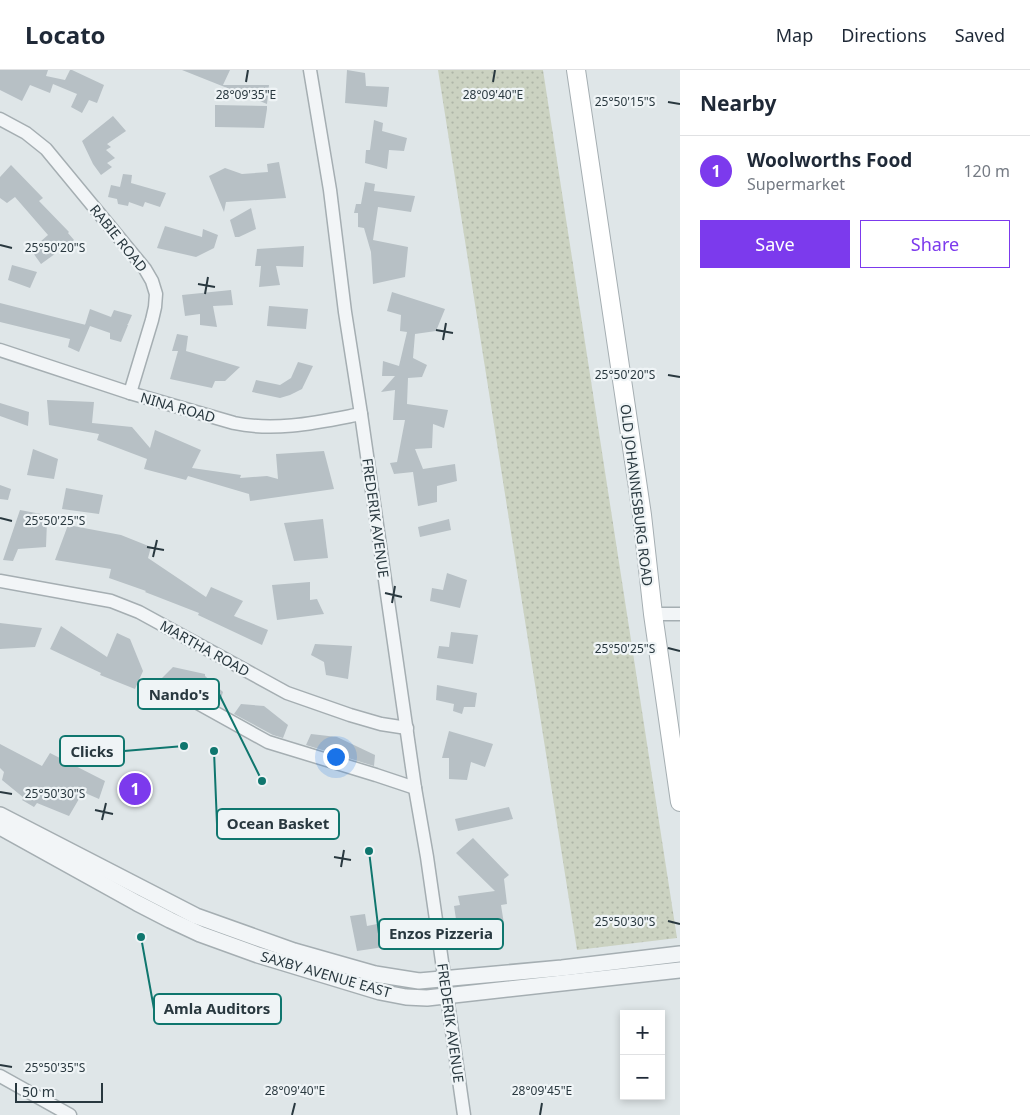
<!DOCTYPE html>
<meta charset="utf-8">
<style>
body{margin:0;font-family:"Noto Sans",sans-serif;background:#f6f6f7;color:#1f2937}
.controls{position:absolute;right:15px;bottom:15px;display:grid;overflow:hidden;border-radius:0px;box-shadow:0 2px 8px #0003}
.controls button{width:45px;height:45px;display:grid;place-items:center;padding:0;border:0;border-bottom:1px solid #e0e1e3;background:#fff;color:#1f2937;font:25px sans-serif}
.scale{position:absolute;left:15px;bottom:12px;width:88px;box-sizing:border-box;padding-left:5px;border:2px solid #29383f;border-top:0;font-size:14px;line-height:18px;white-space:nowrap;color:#29383f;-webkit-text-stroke:4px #eff4f6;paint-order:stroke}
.you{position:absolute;left:335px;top:686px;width:18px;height:18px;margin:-12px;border:4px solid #fff;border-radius:50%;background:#1a73e8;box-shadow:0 0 0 8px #1a73e833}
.badge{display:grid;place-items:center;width:32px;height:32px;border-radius:50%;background:#7c3aed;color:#fff;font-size:16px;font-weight:700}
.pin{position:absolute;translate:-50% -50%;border:2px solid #fff;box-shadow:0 1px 5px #0006}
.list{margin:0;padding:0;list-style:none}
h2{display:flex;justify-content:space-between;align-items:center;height:65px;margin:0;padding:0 20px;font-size:21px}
h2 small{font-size:16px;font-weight:400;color:#747a83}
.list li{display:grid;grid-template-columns:32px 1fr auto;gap:15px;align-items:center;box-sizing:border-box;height:70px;padding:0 20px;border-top:1px solid #e0e1e3}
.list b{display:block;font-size:19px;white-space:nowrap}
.list p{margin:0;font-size:16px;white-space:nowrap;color:#747a83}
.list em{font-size:16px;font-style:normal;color:#747a83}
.actions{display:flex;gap:10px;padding:15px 20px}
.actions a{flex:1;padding:11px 0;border:1px solid #7c3aed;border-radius:0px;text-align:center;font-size:18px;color:#7c3aed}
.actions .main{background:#7c3aed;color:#fff}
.map{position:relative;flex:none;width:680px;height:1045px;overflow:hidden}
header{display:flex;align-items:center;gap:30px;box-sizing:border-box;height:70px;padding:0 25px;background:#fff;border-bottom:1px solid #e0e1e3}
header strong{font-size:24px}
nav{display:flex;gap:28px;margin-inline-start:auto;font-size:18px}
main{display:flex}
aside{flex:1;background:#fff}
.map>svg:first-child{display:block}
.grass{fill:url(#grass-dots)}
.building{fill:#b7c0c5}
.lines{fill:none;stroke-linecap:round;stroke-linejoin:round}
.minor-casing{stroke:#a5aeb2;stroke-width:15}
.tertiary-casing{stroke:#a5aeb2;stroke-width:18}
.secondary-casing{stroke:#a5aeb2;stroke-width:20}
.minor{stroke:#f2f5f7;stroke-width:12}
.tertiary{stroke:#f2f5f7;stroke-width:15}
.secondary{stroke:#fff;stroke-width:18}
.ticks{fill:none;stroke:#29383f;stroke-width:2}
.labels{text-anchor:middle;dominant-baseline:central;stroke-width:4.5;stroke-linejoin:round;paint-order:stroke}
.street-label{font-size:14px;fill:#29383f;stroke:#eff4f6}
.ticks-label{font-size:12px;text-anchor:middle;fill:#29383f;stroke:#eff4f6;stroke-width:4.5;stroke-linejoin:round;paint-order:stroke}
.leader{fill:none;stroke:#0f766e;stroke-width:2}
.callout-dot{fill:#0f766e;stroke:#eff4f6;stroke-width:2}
.callout{fill:#eff4f6;stroke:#0f766e;stroke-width:2}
.callout-label{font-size:15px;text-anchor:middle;font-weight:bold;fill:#29383f}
</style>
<header>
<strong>Locato</strong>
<nav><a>Map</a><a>Directions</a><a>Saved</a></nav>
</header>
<main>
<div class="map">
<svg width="680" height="1045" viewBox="0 0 680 1045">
<defs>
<pattern id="grass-dots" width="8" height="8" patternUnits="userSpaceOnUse" patternTransform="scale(1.25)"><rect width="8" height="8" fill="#cbd2c1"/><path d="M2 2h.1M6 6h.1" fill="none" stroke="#aeb5a7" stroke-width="1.8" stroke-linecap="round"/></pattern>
</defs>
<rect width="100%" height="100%" fill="#dfe6e8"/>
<path class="grass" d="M438 0H543L677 868 577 880Z"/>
<g class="building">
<path d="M0 0H48L46 6 65 10 70 0H72L104 15 97 33 89 30 82 43 71 37 77 24 53 14 50 23 30 15 22 31 0 20Z"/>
<path d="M182 0H230L223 15H269L267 34Z"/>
<path d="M347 0 365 3 366 16 389 17 387 37 345 33Z"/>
<path d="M215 35 267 36V39L264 58 215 57Z"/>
<path d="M113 46 126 61 107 74 111 77 106 80 115 88 107 93 112 97 101 105 93 94 82 71Z"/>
<path d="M374 50 383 53 382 61 407 68 404 81 389 80 387 99 365 93 366 80H370Z"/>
<path d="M279 92 286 128 226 132 224 142 209 106 225 98 242 104 268 102 267 94Z"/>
<path d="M11 95 43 128 39 131 69 162 68 163 74 170 41 194 31 180 48 165 15 127 7 133 0 128V107Z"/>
<path d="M123 104 132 105 131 113 166 123 160 137 145 132 143 137 129 132 128 136 118 134 117 129 108 127 111 115 120 117Z"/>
<path d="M365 112 375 114 374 121 415 126 411 142 378 137 373 170 408 177 405 207 373 214 371 182 364 158 358 157V143H354L356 134H361Z"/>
<path d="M251 138 256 159 239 167H235L230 150Z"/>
<path d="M165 156 202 167 203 159 218 165 214 178 196 187 157 178Z"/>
<path d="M304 176 303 197 276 196 280 215 259 217 261 196H255L257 179Z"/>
<path d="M12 195 37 202 30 218 8 210Z"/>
<path d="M231 220 233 235 213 236 217 257 200 255V244L185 246 182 225Z"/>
<path d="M392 222 445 239 436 261 415 264 413 288 427 295 422 307 408 308 407 334 448 340 444 358 433 354 432 378 415 379 423 399 455 394 457 411 437 416V432L418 436 413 402 394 404 390 393 397 392 405 350H393L395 320 381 322 395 306H382L383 291 399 296 407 262 400 261 401 245 387 241Z"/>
<path d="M0 233 86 255H85L90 239 111 247 114 240 132 245 128 254H127L128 255 121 272 110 269V263L90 256 79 282 68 277 70 269 0 252Z"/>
<path d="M269 236 308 239 306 259 267 256Z"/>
<path d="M177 264 188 266 186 281 240 297 225 311H215L212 318 170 309 178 281H172Z"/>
<path d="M298 292 313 296 302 319 290 325 280 328 252 322 256 310 280 315 291 308Z"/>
<path d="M47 330 94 332 92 353 132 357 150 378 155 360 201 380 192 398 241 405 240 408 267 406 278 409 276 384 324 381 334 419 250 431 249 424 188 406 186 410 144 399 147 389 97 370 99 364 49 355Z"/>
<path d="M0 333 29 342 28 356 0 346Z"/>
<path d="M33 379 58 389 54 409 27 405Z"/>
<path d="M0 415 11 419 8 430 0 429Z"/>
<path d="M66 418 103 425 99 444 62 439Z"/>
<path d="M20 440 41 444 40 450 47 451 46 477 18 479 13 491 3 490Z"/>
<path d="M323 449 328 488 294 491 284 453Z"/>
<path d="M449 449 451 460 420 467 418 457Z"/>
<path d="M68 455 121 465 151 477 148 488 206 527 211 517 243 531 234 546 268 560 262 575 198 545 199 543 145 522 146 521 109 508 111 499 55 490Z"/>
<path d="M447 503 467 510 460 538 430 531 432 518 443 520Z"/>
<path d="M310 512V530L317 529 324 544 277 550 272 515Z"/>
<path d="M0 553 42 558 35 577 0 579Z"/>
<path d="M61 556 107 587 117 563 130 569 143 601 135 619 100 605 101 603 50 579Z"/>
<path d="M451 562 478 565 473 594 437 588 439 576 449 577Z"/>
<path d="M315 574 352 576 348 609 326 605 324 592 311 585Z"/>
<path d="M173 597 205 604V606L223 622 219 635 171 609 162 608Z"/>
<path d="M437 615 477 623 475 637H464L462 644 453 641 454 634 436 630Z"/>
<path d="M241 634 264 636 288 655 283 668 273 665 234 644Z"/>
<path d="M449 661 493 674 485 697 471 692 467 710 449 709V688H442Z"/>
<path d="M311 664 337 667 375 685 374 696 306 675Z"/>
<path d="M0 674 42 696 50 683 105 711 99 729 83 722 69 746 37 733 34 737 22 730 24 728 2 710 4 702 0 698Z"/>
<path d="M509 737 513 749 458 761 455 749Z"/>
<path d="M473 768 509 805 504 809 507 834 501 835 504 854 476 858 477 867 459 869 454 836 460 835 458 826 495 821 456 783Z"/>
<path d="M365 844 367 856 387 852 391 876 357 881 350 846Z"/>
</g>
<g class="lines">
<g class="minor-casing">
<g id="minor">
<path d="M310 0 330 120 345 242 361 344 415 718 427 787 464 1045"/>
<path d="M0 49 26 63 46 79 145 199 152 211 156 224 155 237 152 250 130 323"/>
<path d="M0 280 130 323 234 353C277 362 319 352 361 344"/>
<path d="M0 511 111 531 139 542 287 623 350 645 381 654 407 658"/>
<path d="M653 544H680"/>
<path d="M167 616 268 672 376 705 415 718"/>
<path d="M0 1006 70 1045"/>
</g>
</g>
<g class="tertiary-casing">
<g id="tertiary">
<path d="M0 745 196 846 294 881 375 904 419 911 562 898 680 884"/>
<path d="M0 757 137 833 170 850 200 864 258 885 380 922 406 927 427 928 680 900"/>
</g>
</g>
<g class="secondary-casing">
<path id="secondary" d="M576 0 642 445 653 544 680 732"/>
</g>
<use href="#minor" class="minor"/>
<use href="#tertiary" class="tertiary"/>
<use href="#secondary" class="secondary"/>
</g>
<path class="ticks" d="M246 12 248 0M493 12 495 0M668 32 680 34M0 175 12 178M198 214 215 217M205 224 208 207M436 260 453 263M443 270 446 253M668 305 680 307M0 448 12 451M147 477 164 480M153 487 157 470M385 523 402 527M392 533 395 516M668 578 680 581M0 722 12 724M95 740 113 744M102 750 106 733M334 787 351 790M341 797 344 780M668 851 680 854M0 995 12 997M292 1045 295 1033M540 1045 542 1033"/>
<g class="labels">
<g class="street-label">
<text transform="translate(119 168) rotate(51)">RABIE ROAD</text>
<text transform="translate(178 337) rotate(16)">NINA ROAD</text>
<text transform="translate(637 425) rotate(83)">OLD JOHANNESBURG ROAD</text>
<text transform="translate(376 448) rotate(82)">FREDERIK AVENUE</text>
<text transform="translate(205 578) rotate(29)">MARTHA ROAD</text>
<text transform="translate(326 904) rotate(16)">SAXBY AVENUE EAST</text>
<text transform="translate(451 953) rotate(82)">FREDERIK AVENUE</text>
</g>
</g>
<g class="ticks-label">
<text x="246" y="29">28°09'35"E</text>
<text x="493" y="29">28°09'40"E</text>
<text x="625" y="36">25°50'15"S</text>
<text x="55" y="182">25°50'20"S</text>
<text x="625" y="309">25°50'20"S</text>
<text x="55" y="455">25°50'25"S</text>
<text x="625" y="583">25°50'25"S</text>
<text x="55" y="728">25°50'30"S</text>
<text x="625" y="856">25°50'30"S</text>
<text x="55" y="1002">25°50'35"S</text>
<text x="295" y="1025">28°09'40"E</text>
<text x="542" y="1025">28°09'45"E</text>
</g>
<path class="leader" d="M262 711L219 624M184 676L124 681M214 681L217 754M369 781L379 864M141 867L154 939"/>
<g class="callout-dot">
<circle cx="262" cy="711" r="5"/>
<circle cx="184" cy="676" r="5"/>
<circle cx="214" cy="681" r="5"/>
<circle cx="369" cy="781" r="5"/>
<circle cx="141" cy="867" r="5"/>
</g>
<g class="callout">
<rect x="138" y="609" width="81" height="30" rx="5"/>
<rect x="60" y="666" width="64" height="30" rx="5"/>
<rect x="217" y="739" width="122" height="30" rx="5"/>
<rect x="379" y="849" width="124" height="30" rx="5"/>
<rect x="154" y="924" width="127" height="30" rx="5"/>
</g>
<g class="callout-label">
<text x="179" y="630">Nando's</text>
<text x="92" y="687">Clicks</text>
<text x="278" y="759">Ocean Basket</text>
<text x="441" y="869">Enzos Pizzeria</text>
<text x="217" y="944">Amla Auditors</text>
</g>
</svg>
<div class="controls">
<button>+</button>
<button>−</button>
</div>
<div class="scale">50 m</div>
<div class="you"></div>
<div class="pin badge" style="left:135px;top:719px">1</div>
</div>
<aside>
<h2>Nearby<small></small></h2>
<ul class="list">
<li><span class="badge">1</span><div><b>Woolworths Food</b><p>Supermarket</p></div><em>120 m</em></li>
</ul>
<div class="actions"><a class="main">Save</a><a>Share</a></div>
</aside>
</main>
